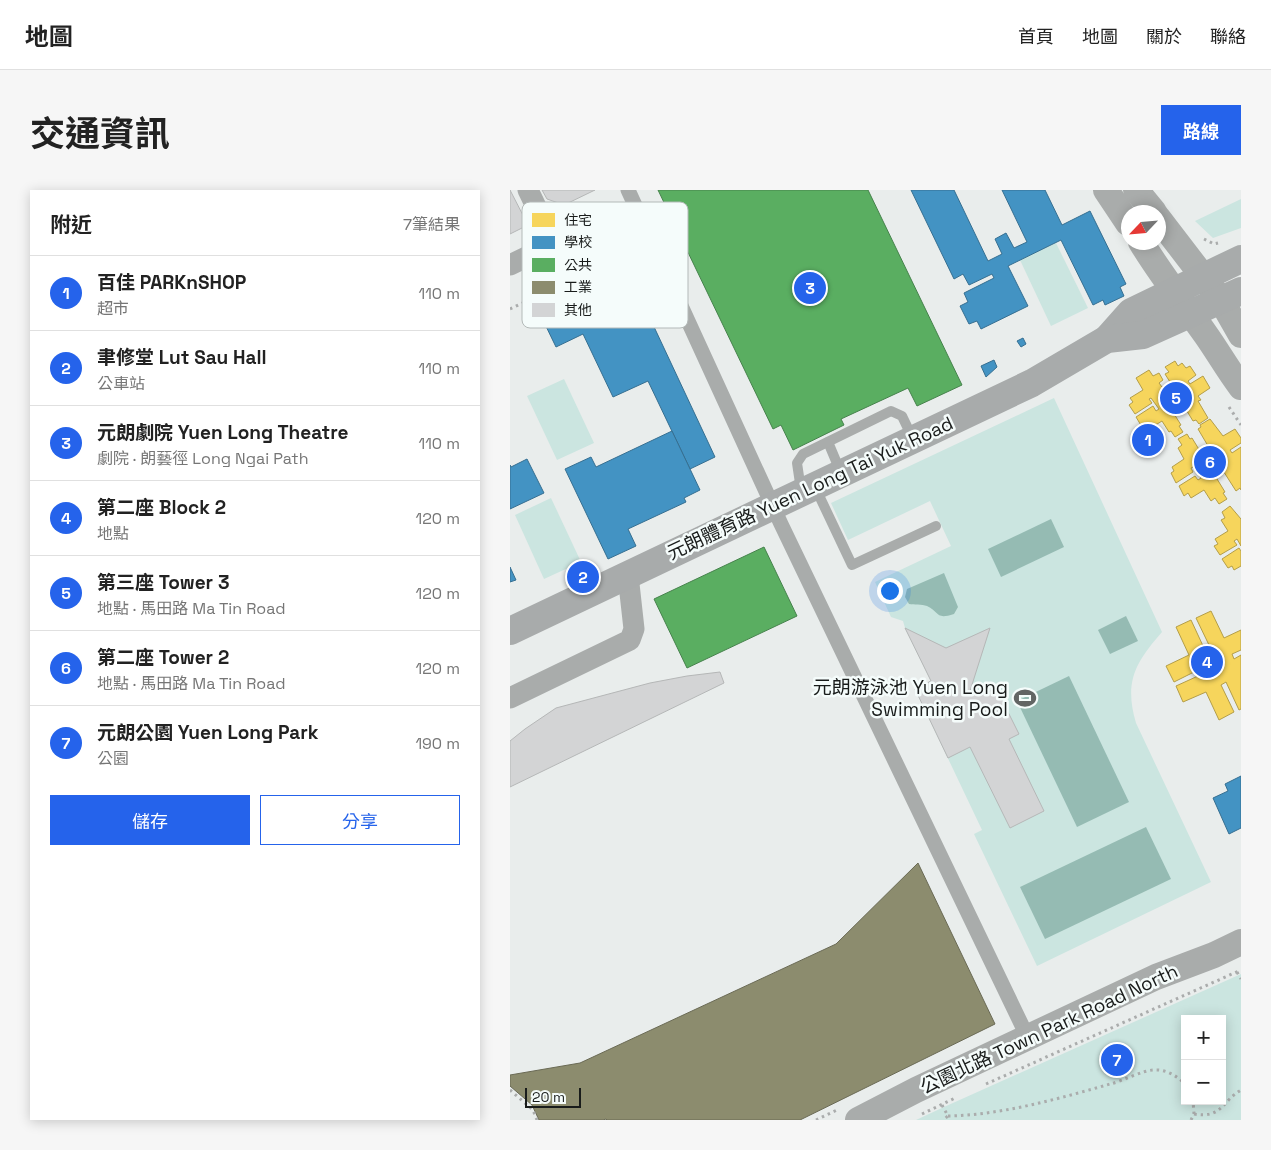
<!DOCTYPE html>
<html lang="zh-TW">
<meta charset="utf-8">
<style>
body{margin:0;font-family:"Space Grotesk","Noto Sans TC",sans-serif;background:#f6f6f6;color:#222}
.controls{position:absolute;right:15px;bottom:15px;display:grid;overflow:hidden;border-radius:0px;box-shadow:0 2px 12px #0003}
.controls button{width:45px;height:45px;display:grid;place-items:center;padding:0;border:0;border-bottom:1px solid #e0e0e0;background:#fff;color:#222;font:25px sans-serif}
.compass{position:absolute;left:611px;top:15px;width:45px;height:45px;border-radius:50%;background:#fff;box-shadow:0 2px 12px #0003;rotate:244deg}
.scale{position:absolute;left:15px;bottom:12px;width:56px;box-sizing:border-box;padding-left:5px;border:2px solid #191c1b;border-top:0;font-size:14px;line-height:18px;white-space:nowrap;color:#191c1b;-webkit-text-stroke:4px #f5fcfb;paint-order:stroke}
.you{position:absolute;left:379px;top:400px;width:18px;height:18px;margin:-12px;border:4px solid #fff;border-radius:50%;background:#1a73e8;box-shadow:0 0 0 8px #1a73e833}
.badge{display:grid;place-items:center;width:32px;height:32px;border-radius:50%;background:#2563eb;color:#fff;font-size:16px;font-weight:700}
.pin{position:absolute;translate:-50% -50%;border:2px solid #fff;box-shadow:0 1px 5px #0006}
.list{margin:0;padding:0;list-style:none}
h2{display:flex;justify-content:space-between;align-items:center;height:65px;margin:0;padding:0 20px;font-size:21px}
h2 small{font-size:16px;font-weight:400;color:#767676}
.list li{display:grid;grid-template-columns:32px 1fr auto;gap:15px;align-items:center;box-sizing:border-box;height:75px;padding:0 20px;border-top:1px solid #e0e0e0}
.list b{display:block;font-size:19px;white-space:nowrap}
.list p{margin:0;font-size:16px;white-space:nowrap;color:#767676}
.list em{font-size:16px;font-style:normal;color:#767676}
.actions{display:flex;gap:10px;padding:15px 20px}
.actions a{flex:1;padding:11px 0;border:1px solid #2563eb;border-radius:0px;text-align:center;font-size:18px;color:#2563eb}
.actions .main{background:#2563eb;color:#fff}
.map{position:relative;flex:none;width:731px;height:930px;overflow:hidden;border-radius:0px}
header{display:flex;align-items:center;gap:30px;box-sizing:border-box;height:70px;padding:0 25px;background:#fff;border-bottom:1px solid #e0e0e0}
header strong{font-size:24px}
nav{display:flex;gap:28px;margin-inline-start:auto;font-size:18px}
.intro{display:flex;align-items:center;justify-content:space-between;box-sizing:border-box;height:120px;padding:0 30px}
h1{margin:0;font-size:35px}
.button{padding:12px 22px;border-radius:0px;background:#2563eb;color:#fff;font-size:18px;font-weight:700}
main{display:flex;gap:30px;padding:0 30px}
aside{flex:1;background:#fff;border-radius:0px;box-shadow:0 2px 12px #0003}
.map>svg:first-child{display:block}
.green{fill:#cbe5e0;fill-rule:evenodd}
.water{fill:#95bbb3}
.homes{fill:#f6d55c;stroke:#b49e48}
.schools{fill:#4393c3;stroke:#366f91}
.public{fill:#5aae61;stroke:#46824c}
.industry{fill:#8c8c6e;stroke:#6a6a55}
.building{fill:#d3d4d5;stroke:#b5b7b7}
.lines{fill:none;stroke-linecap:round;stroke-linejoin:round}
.path{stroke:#aaacac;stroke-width:3;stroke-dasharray:2.5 4;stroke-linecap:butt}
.service{stroke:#a9acab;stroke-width:10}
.pedestrian{stroke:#a9acab;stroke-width:15}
.minor{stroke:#a9acab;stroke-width:21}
.tertiary{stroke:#a9acab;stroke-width:26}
.secondary{stroke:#a8abab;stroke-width:28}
.labels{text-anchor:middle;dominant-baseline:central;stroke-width:5;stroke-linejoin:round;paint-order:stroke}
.street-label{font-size:19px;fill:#191c1b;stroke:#f5fcfb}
.poi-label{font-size:19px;fill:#191c1b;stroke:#f5fcfb;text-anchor:end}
.key{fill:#f5fcfb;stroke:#b3b9b8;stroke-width:1}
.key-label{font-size:14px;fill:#191c1b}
</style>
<header>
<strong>地圖</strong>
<nav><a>首頁</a><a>地圖</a><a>關於</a><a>聯絡</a></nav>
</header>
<div class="intro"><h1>交通資訊</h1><a class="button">路線</a></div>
<main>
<aside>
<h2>附近<small>7筆結果</small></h2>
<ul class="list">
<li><span class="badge">1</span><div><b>百佳 PARKnSHOP</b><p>超市</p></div><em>110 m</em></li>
<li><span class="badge">2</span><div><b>聿修堂 Lut Sau Hall</b><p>公車站</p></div><em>110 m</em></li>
<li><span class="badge">3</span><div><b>元朗劇院 Yuen Long Theatre</b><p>劇院 · 朗藝徑 Long Ngai Path</p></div><em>110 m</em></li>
<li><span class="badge">4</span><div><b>第二座 Block 2</b><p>地點</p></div><em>120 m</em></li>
<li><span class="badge">5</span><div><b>第三座 Tower 3</b><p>地點 · 馬田路 Ma Tin Road</p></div><em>120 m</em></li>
<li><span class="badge">6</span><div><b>第二座 Tower 2</b><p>地點 · 馬田路 Ma Tin Road</p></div><em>120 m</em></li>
<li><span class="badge">7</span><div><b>元朗公園 Yuen Long Park</b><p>公園</p></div><em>190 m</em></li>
</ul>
<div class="actions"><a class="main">儲存</a><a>分享</a></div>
</aside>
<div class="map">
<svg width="731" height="930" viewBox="0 0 731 930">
<rect width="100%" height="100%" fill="#e9edec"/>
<g class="green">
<path d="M731 9V38L703 48 685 31Z"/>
<path d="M546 53 578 118 541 136 510 70Z"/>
<path d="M54 189 84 253 47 270 17 206Z"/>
<path d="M544 208 652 442C625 473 614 492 626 533L701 692 527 776 464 644 472 640 405 499 421 491 395 438 393 431 381 427 365 392 441 356 420 311 338 350 321 313Z"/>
<path d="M41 308 71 372 34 389 5 325Z"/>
<path d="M731 784V930H406L434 917ZM675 829H712V911H675Z"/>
</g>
<g class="water">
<path d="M541 329 554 357 491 387 478 359Z"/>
<path d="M434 383 448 417 444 424C425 430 430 422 417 416 412 414 404 415 399 414L395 407 397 399Z"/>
<path d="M616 426 628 451 600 464 588 440Z"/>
<path d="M559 486 619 612 567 637 507 511Z"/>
<path d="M636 637 661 689 535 749 510 697Z"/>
</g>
<g class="homes">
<path d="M665 171 668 176 672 173 676 178 680 176 686 185 678 191 680 194 693 186 700 198 688 206 691 210 688 211 698 228 689 234 686 230 683 231 672 213 661 219 671 235 669 236 673 242 665 247 661 241 659 242 652 231 639 239 636 234 632 237 626 227 643 216 646 221 649 219 641 208 639 209 642 213 625 224 619 215 623 212 620 208 633 200 626 188 639 180 643 186 649 183 653 190 649 193 652 197 660 192 655 184 659 182 655 177Z"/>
<path d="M700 229 713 246 725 239 731 248V253L720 260 722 263 731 257V300L730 298 726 301 712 279 704 284 715 302 713 303 717 309 709 314 705 308 701 311 694 300 681 308 678 303 674 306 669 296 685 286 688 290 691 288 683 277 681 278 683 282 666 293 661 283 664 281 662 277 674 269 668 258 672 255 668 249 677 244 680 249 682 248 693 266 701 261 688 239 691 237 690 235Z"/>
<path d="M720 316 731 329V356L727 349 724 351 727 355 710 365 704 356 708 354 705 349 718 341 711 330 715 328 712 322Z"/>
<path d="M729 358 731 361V376L724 380 722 376 718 378 712 369Z"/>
<path d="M701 421 714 448 731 440V460L722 464 724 469 731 465V519L729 520 716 492 711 495 724 522 709 530 696 502 673 512 666 496 688 486 686 481 664 492 656 476 679 465 666 437 681 430 694 458 699 455 686 428Z"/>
</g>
<g class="schools">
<path d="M401 0H444L478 71 492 64 485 49 496 43 504 58 517 52 492 0H535L552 35 580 21 616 94 610 97 614 106 595 115 593 110 583 115 551 50 498 76 518 116 471 139 467 131 459 134 450 116 458 112 454 103 484 88 482 84 459 95 453 84 444 89Z"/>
<path d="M100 82 123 131 138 124 205 267 180 279 138 191 103 207 73 144 46 157 32 128 71 109 65 99Z"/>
<path d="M513 148 516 154 511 157 507 151Z"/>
<path d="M484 170 487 177 476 187 471 176Z"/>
<path d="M162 241 190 300 174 308 176 312 118 339 126 356 98 369 55 279 81 267 86 277Z"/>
<path d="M17 269 34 303 0 319V275L1 277Z"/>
<path d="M0 377 6 390 0 392Z"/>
<path d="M731 586V638L719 644 703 608 718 601 715 594Z"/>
</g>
<g class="public">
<path d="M148 0H358L452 195 407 216 398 198 331 229 334 235 283 260 271 235 263 239Z"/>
<path d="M254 357 287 426 177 478 144 409Z"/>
</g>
<path class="industry" d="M408 673 485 834 290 930H97L96 929 93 930H29L22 915 0 896V885L70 873 326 754Z"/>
<g class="building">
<path d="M0 0 18 35 0 44Z"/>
<path d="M32 0H85L54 15 37 9Z"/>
<path d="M395 438 436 458 480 438 460 501 472 505 486 498 509 544 499 549 534 621 500 638 460 557 438 568 405 499 421 491Z"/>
<path d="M210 482 214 493 0 597V551L15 539 46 518 140 493 177 486Z"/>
</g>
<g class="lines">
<g class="path">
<path d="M694 49 704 54 708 53"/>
<path d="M0 119 128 58"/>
<path d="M719 217 731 235"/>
<path d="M727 782 731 789"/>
<path d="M476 894 731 780"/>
<path d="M0 900 23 920 27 930"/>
<path d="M432 915 438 926 433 930"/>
<path d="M412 924 445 908"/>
<path d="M684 924C712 929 712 911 731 900"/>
<path d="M438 926C491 925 548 909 600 894 613 891 633 880 644 880 656 879 667 886 675 894"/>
<path d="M306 930 329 919"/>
<path d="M681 930 684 924 683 911"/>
</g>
<g class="service">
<path d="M318 252 331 283"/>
<path d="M305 297 342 375 426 336"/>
<path d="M291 300 287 273 293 264 381 221 392 226 403 249"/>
</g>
<path class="pedestrian" d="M118 0 271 334 518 848"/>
<g class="minor">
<path d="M18 0 44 54"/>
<path d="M0 75 103 25"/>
<path d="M0 508 120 450 124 439 118 385"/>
</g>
<g class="tertiary">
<path d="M596 0 618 33"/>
<path d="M626 0 644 22"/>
<path d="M648 28 711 110 731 145"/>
<path d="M631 52C651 85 674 114 696 145 708 162 718 180 731 197"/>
<path d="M348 930 406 900 646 787 704 765 731 752"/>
</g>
<g class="secondary">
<path d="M597 149 621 122 731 69"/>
<path d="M0 441 522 193 597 149 633 145 731 101"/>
</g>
</g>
<defs>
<g id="stadium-bare" transform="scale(1.725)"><path d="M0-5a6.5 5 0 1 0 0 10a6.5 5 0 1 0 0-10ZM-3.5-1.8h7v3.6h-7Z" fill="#626564" stroke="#f5fcfb" stroke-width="2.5" paint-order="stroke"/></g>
</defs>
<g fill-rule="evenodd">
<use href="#stadium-bare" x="515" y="508"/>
</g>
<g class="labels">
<g class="street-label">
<text transform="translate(300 298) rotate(-25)">元朗體育路 Yuen Long Tai Yuk Road</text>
<text transform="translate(539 839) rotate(-25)">公園北路 Town Park Road North</text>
</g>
<g class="poi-label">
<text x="498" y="497">元朗游泳池 Yuen Long<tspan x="498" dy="22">Swimming Pool</tspan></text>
</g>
</g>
<rect x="12" y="12" width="166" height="126" rx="8" class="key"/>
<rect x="22" y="23" width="23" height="14" fill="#f6d55c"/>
<rect x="22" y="46" width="23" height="13" fill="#4393c3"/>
<rect x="22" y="68" width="23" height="14" fill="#5aae61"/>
<rect x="22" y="91" width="23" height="13" fill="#8c8c6e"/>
<rect x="22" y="113" width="23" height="14" fill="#d3d4d5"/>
<g class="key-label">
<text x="54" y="35">住宅</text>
<text x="54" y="57">學校</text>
<text x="54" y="80">公共</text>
<text x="54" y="102">工業</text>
<text x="54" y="125">其他</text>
</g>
</svg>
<div class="controls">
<button>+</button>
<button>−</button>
</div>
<svg class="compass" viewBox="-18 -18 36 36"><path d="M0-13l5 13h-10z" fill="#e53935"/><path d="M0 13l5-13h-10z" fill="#767676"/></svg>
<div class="scale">20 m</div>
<div class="you"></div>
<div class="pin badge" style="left:638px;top:250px">1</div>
<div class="pin badge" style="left:73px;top:387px">2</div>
<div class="pin badge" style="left:300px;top:98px">3</div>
<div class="pin badge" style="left:697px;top:472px">4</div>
<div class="pin badge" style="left:666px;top:208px">5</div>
<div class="pin badge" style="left:700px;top:272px">6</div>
<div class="pin badge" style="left:607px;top:870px">7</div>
</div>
</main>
